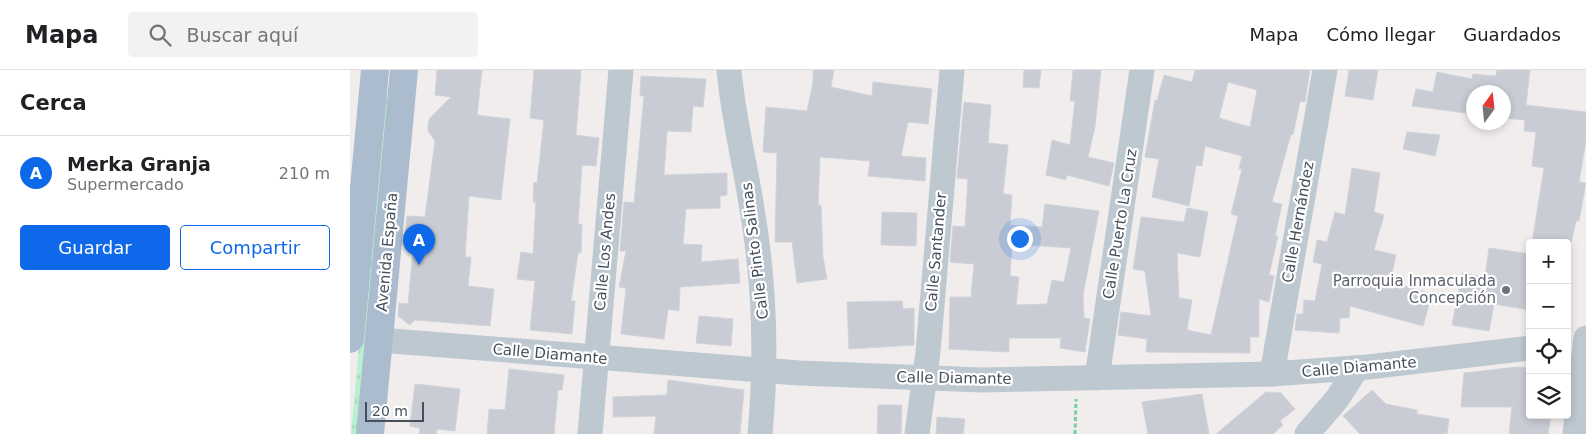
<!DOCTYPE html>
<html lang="es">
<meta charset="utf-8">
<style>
body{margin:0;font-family:"DejaVu Sans",sans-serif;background:#f2f2f2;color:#202124}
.controls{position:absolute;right:15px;bottom:15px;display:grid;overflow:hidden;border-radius:5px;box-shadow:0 2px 8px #0003}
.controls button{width:45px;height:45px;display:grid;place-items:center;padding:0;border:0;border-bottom:1px solid #e0e0e0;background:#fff;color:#202124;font:25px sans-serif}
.compass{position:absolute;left:1116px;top:15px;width:45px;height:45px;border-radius:50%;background:#fff;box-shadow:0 2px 8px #0003;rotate:15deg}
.scale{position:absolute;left:15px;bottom:12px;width:59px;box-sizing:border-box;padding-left:5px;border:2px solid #45505c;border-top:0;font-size:14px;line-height:18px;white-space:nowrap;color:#45505c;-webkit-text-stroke:4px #fff;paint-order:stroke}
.you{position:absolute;left:669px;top:168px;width:18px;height:18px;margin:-12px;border:4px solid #fff;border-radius:50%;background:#1a73e8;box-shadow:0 0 0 8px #1a73e833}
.badge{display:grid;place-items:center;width:32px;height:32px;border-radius:50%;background:#0e68ea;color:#fff;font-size:16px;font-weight:700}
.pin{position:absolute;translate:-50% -41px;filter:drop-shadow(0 1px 2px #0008)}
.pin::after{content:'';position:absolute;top:26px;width:18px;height:15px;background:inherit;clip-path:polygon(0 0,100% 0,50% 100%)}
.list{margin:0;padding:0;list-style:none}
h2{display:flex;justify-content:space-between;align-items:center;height:65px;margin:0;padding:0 20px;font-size:21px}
h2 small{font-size:16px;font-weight:400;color:#757577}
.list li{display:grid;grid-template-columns:32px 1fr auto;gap:15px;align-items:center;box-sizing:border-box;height:75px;padding:0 20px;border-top:1px solid #e0e0e0}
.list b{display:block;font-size:19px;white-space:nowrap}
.list p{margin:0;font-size:16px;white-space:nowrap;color:#757577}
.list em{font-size:16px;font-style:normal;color:#757577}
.actions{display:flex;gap:10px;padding:15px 20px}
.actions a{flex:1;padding:11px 0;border:1px solid #0e68ea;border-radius:5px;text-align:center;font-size:18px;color:#0e68ea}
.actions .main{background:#0e68ea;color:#fff}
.icon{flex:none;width:28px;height:28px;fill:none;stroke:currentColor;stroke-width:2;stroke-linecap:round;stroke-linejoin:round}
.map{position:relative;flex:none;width:1236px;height:364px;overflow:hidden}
header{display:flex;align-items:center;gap:30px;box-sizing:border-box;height:70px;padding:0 25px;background:#fff;border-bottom:1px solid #e0e0e0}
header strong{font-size:24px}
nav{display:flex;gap:28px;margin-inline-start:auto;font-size:18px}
.search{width:350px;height:45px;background:#f2f2f2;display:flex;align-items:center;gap:12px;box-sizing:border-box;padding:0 18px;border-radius:5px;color:#757577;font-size:19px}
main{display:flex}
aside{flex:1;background:#fff}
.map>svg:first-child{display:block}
.grass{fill:url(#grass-tufts)}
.building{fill:#c9ccd4;stroke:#d1d3da;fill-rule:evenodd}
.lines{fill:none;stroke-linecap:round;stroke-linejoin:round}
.path{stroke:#6fd1a3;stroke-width:3;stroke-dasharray:4 2.5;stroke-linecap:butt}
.minor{stroke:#bdc8d1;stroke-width:25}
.major{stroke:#abbccf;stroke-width:28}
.worship-dot{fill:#6b7280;stroke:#fff;stroke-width:2}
.labels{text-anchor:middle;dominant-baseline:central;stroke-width:4.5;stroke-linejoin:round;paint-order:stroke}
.street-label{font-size:15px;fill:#45505c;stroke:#fff}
.worship-label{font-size:15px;fill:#5b616d;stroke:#fff;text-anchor:end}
</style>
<header>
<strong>Mapa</strong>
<div class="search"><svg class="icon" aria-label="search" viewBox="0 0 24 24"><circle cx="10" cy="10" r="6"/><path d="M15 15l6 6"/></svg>Buscar aquí</div>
<nav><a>Mapa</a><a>Cómo llegar</a><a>Guardados</a></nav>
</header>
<main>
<aside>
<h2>Cerca<small></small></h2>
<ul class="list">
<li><span class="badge">A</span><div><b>Merka Granja</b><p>Supermercado</p></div><em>210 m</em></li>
</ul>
<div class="actions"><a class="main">Guardar</a><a>Compartir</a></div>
</aside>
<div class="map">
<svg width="1236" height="364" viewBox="0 0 1236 364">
<defs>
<pattern id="grass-tufts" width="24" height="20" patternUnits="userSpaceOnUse" patternTransform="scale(1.25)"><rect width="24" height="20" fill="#b9f1d0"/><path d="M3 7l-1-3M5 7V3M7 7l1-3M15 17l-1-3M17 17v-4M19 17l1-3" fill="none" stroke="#a0d0b5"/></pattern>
</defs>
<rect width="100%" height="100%" fill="#f1eded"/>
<path class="grass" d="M35 0 38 23 10 364H1Z"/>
<g class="building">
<path d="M87 0H132L127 45 160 49 151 130 119 126 115 187H121L118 216 144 219 140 256 65 250 60 255 48 246 49 233 58 234 64 170 55 169 57 146 75 147 85 71 78 61V54L80 48 101 27 85 25Z"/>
<path d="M184 0H231L226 65 249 68 246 96 232 95 228 154H232L231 183H228L221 231H225L222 264 180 260 185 211 167 209 171 182 183 184 186 132H183L184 112 187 113 194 50 180 48Z"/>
<path d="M463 0H484L481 17 522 26 523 12 582 19 578 54 558 52 551 86 576 88 575 111 518 106 520 91 470 87 468 135H471L473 187 477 209 447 213 442 172H425L427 83 413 82 416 37 457 41 463 13Z"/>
<path d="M674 0H691L689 18 673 17Z"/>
<path d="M723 0H751L745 57 738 87 764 93 759 116 717 105 716 110 696 105 702 70 720 75 725 31H720Z"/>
<path d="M845 0H960L955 32 950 31 943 65 941 64 922 132 932 134 925 166H928L919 205 924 206 919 232 909 229V267H900V283L796 282 797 269 768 265 771 242 801 246 795 201 783 199 791 147 834 152 837 138 858 142 850 187 827 183 829 228 842 230 837 260 861 265 888 146 881 144 892 99H889L892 86 855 76 852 96 846 95 839 136 802 127 809 89 795 87 805 30 807 31 814 5 842 12ZM878 12 907 20 900 57 869 48Z"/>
<path d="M999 0H1028L1023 30 995 26Z"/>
<path d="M1147 0H1180L1176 35 1236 42V71L1229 112 1236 113 1229 151H1226L1221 173H1182L1194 98 1182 96 1186 62 1174 61 1175 50 1154 48V22H1124V44L1062 36 1066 19 1083 22 1087 2 1122 9 1123 4 1146 6Z"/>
<path d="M291 6 356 9 353 37 343 36 341 62 317 61 314 105 377 103V125L370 126V138L336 139 333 174 352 175 351 192 388 189 390 213 330 217 329 241 318 239 314 269 271 264 276 218 269 217 276 181H270L274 132 284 133 294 26H290Z"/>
<path d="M614 32 641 35 638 73 658 75 653 124 662 125 660 155 692 157 695 134 749 141 733 225 734 248 740 249 735 282 710 278 711 268H659V282L599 279 600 227H621L624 194 600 192 603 156 615 157 618 109 607 108ZM662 174 721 178 714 212 702 210 697 234 666 235 669 207 660 206Z"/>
<path d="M1057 62 1090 65 1085 86 1053 79Z"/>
<path d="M1002 98 1030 103 1024 142 1034 145 1024 180 1046 185 1040 212 1082 224 1073 256 1000 236 999 248H990L989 263 945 260 947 244H953L954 230 965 231 972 194 963 192 967 170 977 172 985 142 995 145Z"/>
<path d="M532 142 567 143 566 176 531 175Z"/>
<path d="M1139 178 1180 184V240L1144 234 1139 261 1102 255 1112 203 1135 207Z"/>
<path d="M552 231 553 239 564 238V275L499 279 497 232Z"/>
<path d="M349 246 383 249 381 276 346 273Z"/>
<path d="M1167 297 1180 298V345H1201L1198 364H1159L1162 337H1111L1114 303Z"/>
<path d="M159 299 214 305 212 320H208L204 364H137L139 339 155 340Z"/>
<path d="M318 310 394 320 390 364H304L306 346 263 347V327L317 325Z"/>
<path d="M65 314 110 319 105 361 87 359 86 364H69L70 358 60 356Z"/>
<path d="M1022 320 1036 334 1067 340V344L1099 349 1097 364H1010L993 346Z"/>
<path d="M916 322 931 323 945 339 930 351 933 355 923 364H866Z"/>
<path d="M852 324 859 364H798L792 332Z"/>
<path d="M528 335H552L551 364H527Z"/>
<path d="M587 347 615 349 613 364H586Z"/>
</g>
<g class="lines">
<path class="path" d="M725 364 726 329"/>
<g class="minor">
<path d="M379 0C383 47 395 93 402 139 415 215 417 288 410 364"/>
<path d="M29 270 449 303 632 310 922 304 1018 297 1180 278"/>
<path d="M922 304 975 0"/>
<path d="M747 308 792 0"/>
<path d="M240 364 271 0"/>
<path d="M567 364 578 282 602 0"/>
<path d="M957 364 987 329 1007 298"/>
<path d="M1225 364 1236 268"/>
</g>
<g class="major">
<path d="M0 269 25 0"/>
<path d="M20 364 54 0"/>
</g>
</g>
<circle class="worship-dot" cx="1156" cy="220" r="5"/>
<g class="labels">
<g class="street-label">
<text transform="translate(948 152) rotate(-80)">Calle Hernández</text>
<text transform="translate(770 154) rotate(-81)">Calle Puerto La Cruz</text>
<text transform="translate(405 181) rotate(-97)">Calle Pinto Salinas</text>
<text transform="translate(37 182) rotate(-85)">Avenida España</text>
<text transform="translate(255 182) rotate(-85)">Calle Los Andes</text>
<text transform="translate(586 182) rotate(-85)">Calle Santander</text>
<text transform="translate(200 284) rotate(5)">Calle Diamante</text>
<text transform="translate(1009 297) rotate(-5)">Calle Diamante</text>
<text transform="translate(604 308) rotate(1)">Calle Diamante</text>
</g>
<g class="worship-label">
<text x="1146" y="211">Parroquia Inmaculada<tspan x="1146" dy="17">Concepción</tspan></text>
</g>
</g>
</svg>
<div class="controls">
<button>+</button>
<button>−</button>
<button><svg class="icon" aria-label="locate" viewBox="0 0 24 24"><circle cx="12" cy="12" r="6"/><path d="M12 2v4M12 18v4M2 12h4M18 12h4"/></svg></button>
<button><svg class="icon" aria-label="layers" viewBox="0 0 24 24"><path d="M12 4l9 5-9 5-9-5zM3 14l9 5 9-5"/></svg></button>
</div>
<svg class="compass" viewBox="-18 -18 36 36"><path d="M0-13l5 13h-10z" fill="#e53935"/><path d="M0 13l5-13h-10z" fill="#757577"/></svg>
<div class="scale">20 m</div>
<div class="you"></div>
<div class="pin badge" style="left:69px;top:195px">A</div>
</div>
</main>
